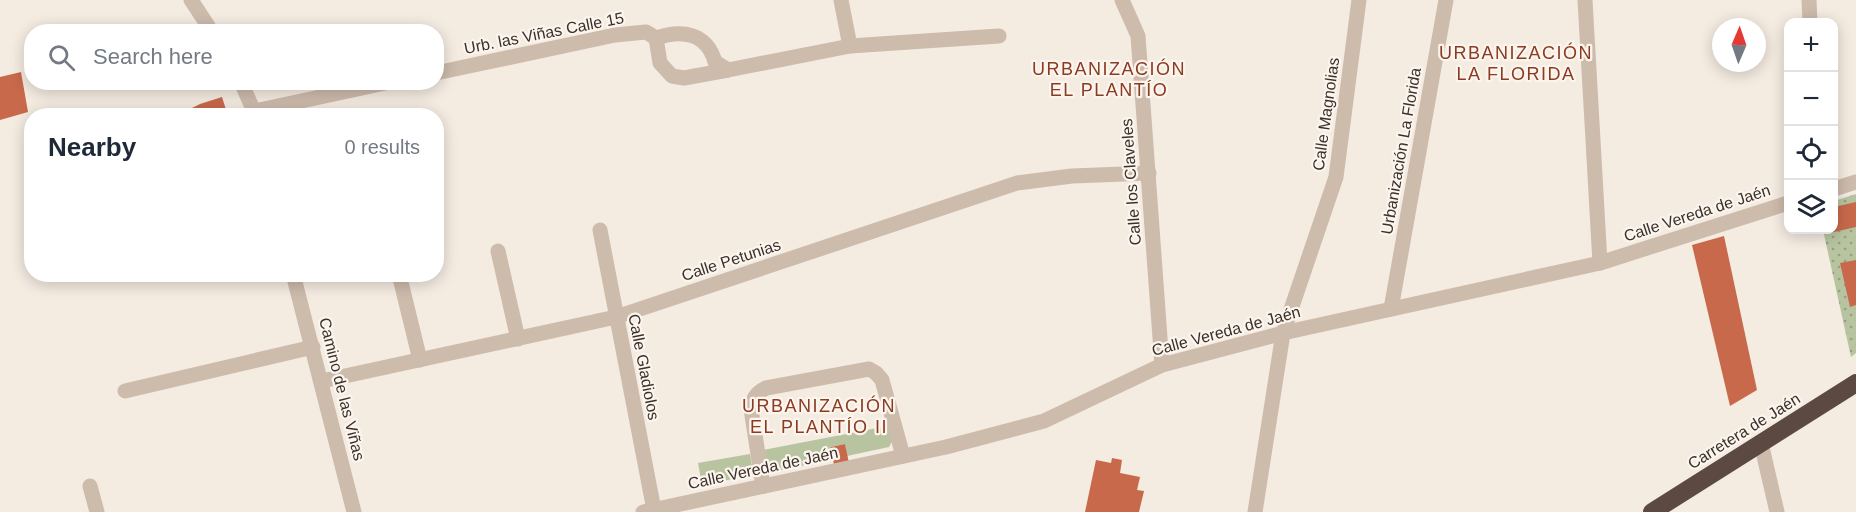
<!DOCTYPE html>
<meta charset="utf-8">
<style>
body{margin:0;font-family:Helvetica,sans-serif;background:#f2f2f3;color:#1f2937}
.controls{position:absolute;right:18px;top:18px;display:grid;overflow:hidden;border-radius:12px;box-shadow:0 3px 15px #0003}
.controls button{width:54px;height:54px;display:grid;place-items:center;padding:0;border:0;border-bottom:2px solid #e0e1e3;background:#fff;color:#1f2937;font:30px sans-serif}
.compass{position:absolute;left:1712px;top:18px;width:54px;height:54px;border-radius:50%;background:#fff;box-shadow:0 3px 15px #0003;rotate:2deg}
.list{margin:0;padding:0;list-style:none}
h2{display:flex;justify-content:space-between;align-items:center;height:78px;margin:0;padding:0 24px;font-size:26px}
h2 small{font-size:20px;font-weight:400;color:#747a83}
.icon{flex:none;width:33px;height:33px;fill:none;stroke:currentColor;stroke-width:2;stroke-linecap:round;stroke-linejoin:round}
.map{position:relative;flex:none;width:1856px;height:512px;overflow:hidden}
.search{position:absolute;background:#fff;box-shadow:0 3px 15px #0003;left:24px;top:24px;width:420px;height:66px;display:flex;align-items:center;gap:15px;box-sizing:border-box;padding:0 21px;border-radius:24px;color:#747a83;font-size:22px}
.panel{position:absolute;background:#fff;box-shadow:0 3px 15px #0003;left:24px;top:108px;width:420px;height:174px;border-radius:24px}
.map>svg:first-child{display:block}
.grass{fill:url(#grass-dots)}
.green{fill:#b8c4a0}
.building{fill:#c8694b}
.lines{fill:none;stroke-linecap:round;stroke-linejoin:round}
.minor{stroke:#cdbbac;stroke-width:15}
.highway{stroke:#5c4a42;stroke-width:18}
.labels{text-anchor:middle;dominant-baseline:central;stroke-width:4.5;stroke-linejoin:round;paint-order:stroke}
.street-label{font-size:16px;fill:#3b302b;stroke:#fbf5ee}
.neighbourhood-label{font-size:18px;letter-spacing:1.5px;fill:#8c3b22;stroke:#fbf5ee}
</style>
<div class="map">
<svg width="1856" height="512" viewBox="0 0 1856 512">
<defs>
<pattern id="grass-dots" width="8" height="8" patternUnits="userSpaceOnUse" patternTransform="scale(1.5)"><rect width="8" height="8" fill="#b8c4a0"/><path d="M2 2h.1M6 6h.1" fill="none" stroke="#97a083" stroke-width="1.8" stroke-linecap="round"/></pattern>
</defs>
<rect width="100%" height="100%" fill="#f4ebe1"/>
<path class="grass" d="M1856 194V353L1851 357 1823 230H1834V201Z"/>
<g class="green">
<path d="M888 426 892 441 889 447 847 456 845 444 831 447 833 459 773 472 766 468 763 450Z"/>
<path d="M750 454 753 471 748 476 702 485 698 463Z"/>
</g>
<g class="building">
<path d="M21 72 28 112 0 120V77Z"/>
<path d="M222 97 228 116H177L193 110 192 108 200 104Z"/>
<path d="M1856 202V227L1825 234 1824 230H1834V207Z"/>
<path d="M1724 236 1757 390 1730 406 1692 245Z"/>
<path d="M1856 260V305L1850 307 1840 263Z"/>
<path d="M845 444 849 463 834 465 831 447Z"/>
<path d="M1112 458 1122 460 1120 473 1140 477 1137 490 1144 491 1139 512H1085L1096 460 1111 463Z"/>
</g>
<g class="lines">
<g class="minor">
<path d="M191 0 212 32"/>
<path d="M841 0 850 46"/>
<path d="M1122 0 1138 36 1162 365"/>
<path d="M1585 0 1600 263"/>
<path d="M1809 0 1810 22"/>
<path d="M656 38 660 63 672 76 684 78 728 70"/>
<path d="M436 73 615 35 646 32 656 38C682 29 707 33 715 62L728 70 850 46 999 36"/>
<path d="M241 82 256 116"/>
<path d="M255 111 390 82"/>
<path d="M1834 189 1856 182"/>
<path d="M600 230 654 510"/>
<path d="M498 251 518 339"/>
<path d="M293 274 354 512"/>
<path d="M399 274 420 360"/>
<path d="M1391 309 1446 0"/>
<path d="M322 381 616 317 1017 183 1072 176 1149 173"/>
<path d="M125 391 313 347"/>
<path d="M1761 443 1777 512"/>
<path d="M90 486 97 512"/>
<path d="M763 486 751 409C753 398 756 393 766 388L869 369 876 373 882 380 903 456"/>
<path d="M643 512 946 447 1044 421 1162 365 1283 333 1600 263 1788 203"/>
<path d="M1255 512 1283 333 1336 177 1359 0"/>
</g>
<path class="highway" d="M1652 512 1856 383"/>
</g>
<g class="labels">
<g class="street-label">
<text transform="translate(544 33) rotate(-11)">Urb. las Viñas Calle 15</text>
<text transform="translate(1326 114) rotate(-82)">Calle Magnolias</text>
<text transform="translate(1401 151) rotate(-80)">Urbanización La Florida</text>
<text transform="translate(1131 182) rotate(-94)">Calle los Claveles</text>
<text transform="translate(1697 213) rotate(-18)">Calle Vereda de Jaén</text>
<text transform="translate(731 260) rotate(-18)">Calle Petunias</text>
<text transform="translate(1226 331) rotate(-15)">Calle Vereda de Jaén</text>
<text transform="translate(644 367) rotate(79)">Calle Gladiolos</text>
<text transform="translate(342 389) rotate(76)">Camino de las Viñas</text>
<text transform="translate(1744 431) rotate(-32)">Carretera de Jaén</text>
<text transform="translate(763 468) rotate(-12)">Calle Vereda de Jaén</text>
</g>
<g class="neighbourhood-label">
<text x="1516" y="53">URBANIZACIÓN<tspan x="1516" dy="21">LA FLORIDA</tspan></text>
<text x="1109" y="69">URBANIZACIÓN<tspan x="1109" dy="21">EL PLANTÍO</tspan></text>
<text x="819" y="406">URBANIZACIÓN<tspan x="819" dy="21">EL PLANTÍO II</tspan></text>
</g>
</g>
</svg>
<div class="controls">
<button>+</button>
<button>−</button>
<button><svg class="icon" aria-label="locate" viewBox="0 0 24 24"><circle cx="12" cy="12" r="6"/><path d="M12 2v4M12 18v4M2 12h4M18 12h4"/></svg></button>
<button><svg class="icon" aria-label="layers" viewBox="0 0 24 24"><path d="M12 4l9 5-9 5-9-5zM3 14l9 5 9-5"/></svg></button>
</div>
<svg class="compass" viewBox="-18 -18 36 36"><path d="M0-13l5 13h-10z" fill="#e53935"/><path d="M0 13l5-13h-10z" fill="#747a83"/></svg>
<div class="search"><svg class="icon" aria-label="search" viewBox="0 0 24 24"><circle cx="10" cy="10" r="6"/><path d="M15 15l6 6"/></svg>Search here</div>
<section class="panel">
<h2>Nearby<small>0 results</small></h2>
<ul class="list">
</ul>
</section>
</div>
